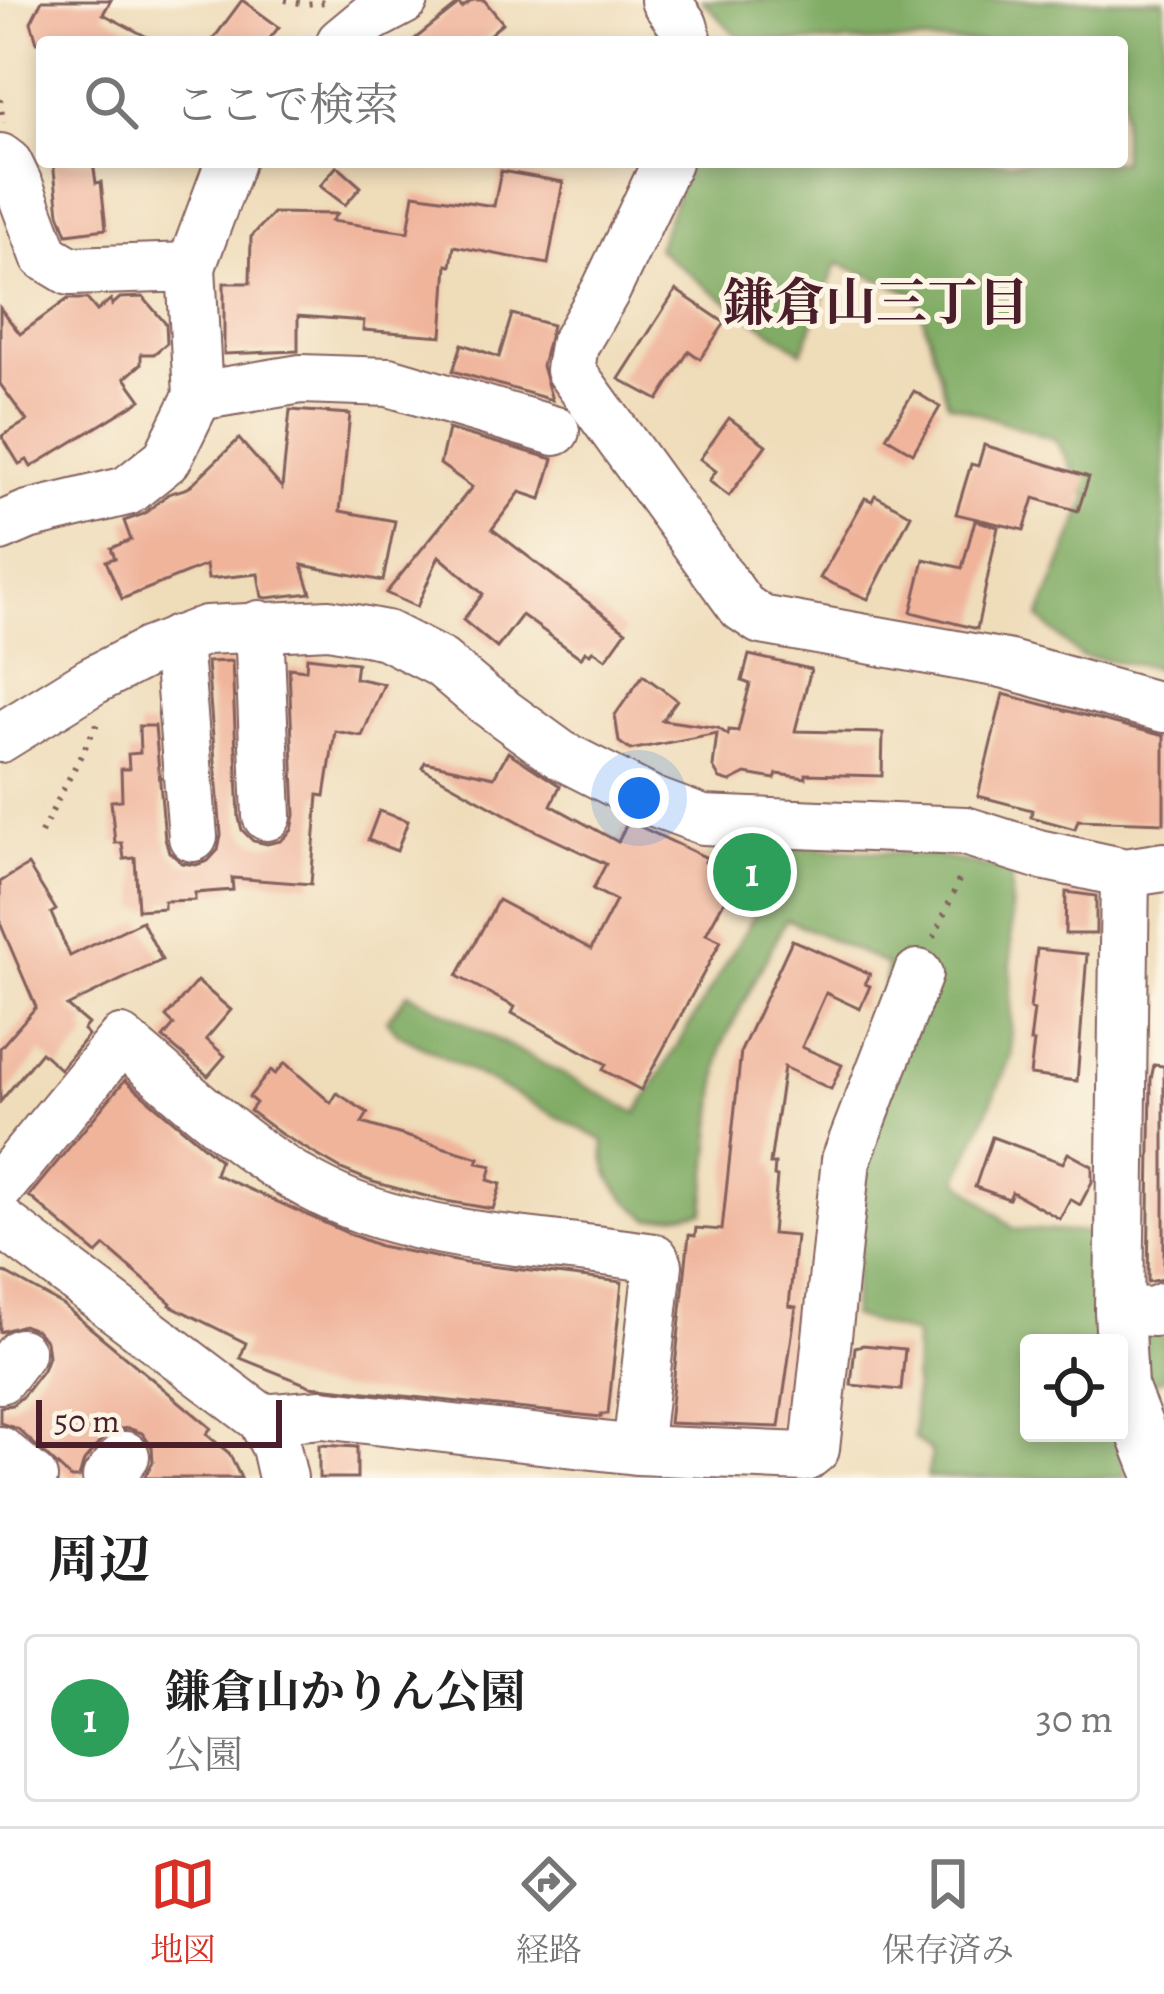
<!DOCTYPE html>
<html lang="ja">
<meta charset="utf-8">
<style>
body{margin:0;font-family:Alegreya,"Noto Serif JP",serif;background:#f2f2f2;color:#222}
.controls{position:absolute;right:36px;bottom:36px;display:grid;overflow:hidden;border-radius:12px;box-shadow:0 6px 18px #0003}
.controls button{width:108px;height:108px;display:grid;place-items:center;padding:0;border:0;border-bottom:3px solid #e0e0e0;background:#fff;color:#222;font:60px sans-serif}
.scale{position:absolute;left:36px;bottom:30px;width:246px;box-sizing:border-box;padding-left:12px;border:6px solid #4a1f2b;border-top:0;font-size:33px;line-height:42px;white-space:nowrap;color:#4a1f2b;-webkit-text-stroke:9px #fcf5e5;paint-order:stroke}
.you{position:absolute;left:639px;top:798px;width:42px;height:42px;margin:-30px;border:9px solid #fff;border-radius:50%;background:#1a73e8;box-shadow:0 0 0 18px #1a73e833}
.badge{display:grid;place-items:center;width:78px;height:78px;border-radius:50%;background:#d93025;color:#fff;font-size:39px;font-weight:700}
.pin{position:absolute;translate:-50% -50%;border:6px solid #fff;box-shadow:0 3px 12px #0006}
.list{margin:0;padding:0;list-style:none}
h2{display:flex;justify-content:space-between;align-items:center;height:156px;margin:0;padding:0 48px;font-size:51px}
h2 small{font-size:39px;font-weight:400;color:#767676}
.list li{display:grid;grid-template-columns:78px 1fr auto;gap:36px;align-items:center;box-sizing:border-box;height:168px;margin:0 24px 24px;padding:0 24px;border:3px solid #e0e0e0;border-radius:12px}
.list b{display:block;font-size:45px;white-space:nowrap}
.list p{margin:0;font-size:39px;white-space:nowrap;color:#767676}
.list em{font-size:39px;font-style:normal;color:#767676}
.icon{flex:none;width:66px;height:66px;fill:none;stroke:currentColor;stroke-width:2;stroke-linecap:round;stroke-linejoin:round}
.map{position:relative;flex:none;width:1164px;height:1478px;overflow:hidden}
.search{position:absolute;background:#fff;box-shadow:0 6px 18px #0003;left:36px;right:36px;top:36px;height:132px;display:flex;align-items:center;gap:30px;box-sizing:border-box;padding:0 42px;border-radius:12px;color:#767676;font-size:45px}
.sheet{height:348px;background:#fff}
nav{display:flex;justify-content:space-around;align-items:center;box-sizing:border-box;height:168px;border-top:3px solid #e0e0e0;background:#fff;font-size:33px;color:#767676}
nav a{display:grid;justify-items:center;gap:6px}
nav .on{color:#d93025}
.map>svg:first-child{display:block}
.green{fill:#a0c773;stroke:#75734f;stroke-width:3}
.forest{fill:#80ac65;stroke:#656648;stroke-width:3}
.building{fill:#f0b49b}
.lines{fill:none;stroke-linecap:round;stroke-linejoin:round}
.minor-casing{stroke:#84615d;stroke-width:52}
.path{stroke:#84615d;stroke-width:6;stroke-dasharray:3 9;stroke-linecap:butt}
.minor{stroke:#fff;stroke-width:48}
.labels{text-anchor:middle;dominant-baseline:central;stroke-width:10;stroke-linejoin:round;paint-order:stroke}
.neighbourhood-label{font-size:51px;font-weight:bold;fill:#4a1f2b;stroke:#fcf5e5}
</style>
<div class="map">
<svg width="1164" height="1478" viewBox="0 0 1164 1478">
<rect width="100%" height="100%" fill="#fcf5e5"/>
<filter id="ink" filterUnits="userSpaceOnUse"><feTurbulence type="fractalNoise" baseFrequency=".00833" numOctaves="2"/><feDisplacementMap in="SourceGraphic" scale="24" xChannelSelector="R" yChannelSelector="G"/><feConvolveMatrix kernelMatrix="1 2 1 2 8 2 1 2 1" color-interpolation-filters="sRGB"/></filter>
<filter id="wash" filterUnits="userSpaceOnUse"><feTurbulence type="fractalNoise" baseFrequency=".004" numOctaves="4" result="noise"/><feDisplacementMap in="SourceGraphic" scale="48" xChannelSelector="R" yChannelSelector="G"/><feGaussianBlur stdDeviation="2.7" result="paint"/><feColorMatrix in="noise" values="0 0 0 0 0 0 0 0 0 0 0 0 0 0 0 0 0 1.4 0 .05"/><feComposite in="paint" operator="in"/></filter>
<g filter="url(#wash)">
<rect width="100%" height="100%" fill="#efdcb9"/>
<path class="green" d="M722 844 777 847 761 884 716 860Z"/>
<g class="forest">
<path d="M702 0H1164V669L1080 656 1039 618 1088 497 1056 440 948 403 916 294 837 263 802 352 709 289 657 248 689 162H1122V42H735L737 36Z"/>
<path d="M795 847 931 855 1011 872V1057L958 1179 1014 1229 1097 1233 1164 1320V1379L1146 1385 1119 1343H1029V1433H1117L1126 1478H927L932 1453 914 1438 915 1335 851 1316 887 965 786 919 721 1047 704 1212 650 1219C623 1199 601 1178 604 1141L399 1034 387 1020 408 993 637 1113Z"/>
</g>
<g id="blocks">
<g class="building">
<path d="M42 0H111L103 14 157 42H37L31 22Z"/>
<path d="M242 0 279 27 267 42H211Z"/>
<path d="M473 0H484L503 23 481 42H411L459 4 462 8Z"/>
<path d="M53 162H93L96 183 101 182 106 229 67 234 59 213Z"/>
<path d="M337 166 361 187 345 205 320 186Z"/>
<path d="M501 171 563 182 548 264 454 246 451 266 447 265 442 336 363 330 364 321 298 316V351L224 354V283H250L251 237 273 213 337 214 331 221 408 232 414 194 494 206Z"/>
<path d="M676 290 725 323 700 359 689 351 658 400 619 379Z"/>
<path d="M143 297 166 324 167 343 154 354H141V364L125 378 141 400 31 467 27 460 19 464 2 436 27 421 0 384V308L20 334 68 299H87L97 311 111 299 112 305 120 298Z"/>
<path d="M512 314 552 325 542 366 552 400 453 371 462 344 499 357Z"/>
<path d="M914 391 940 407 913 453 886 437Z"/>
<path d="M290 410 350 414 340 511 395 521 383 581 302 565 311 593 267 598 262 597 258 574 208 579 206 565 122 599 106 561 115 558 111 548 131 540 124 521 144 514 168 494 188 488 239 439 282 488Z"/>
<path d="M729 418 766 445 729 496 709 481 716 471 700 459Z"/>
<path d="M448 429 553 459 541 499 520 492 492 529 626 631 606 659 593 650 590 654 585 651 581 658 522 615 497 648 463 620 483 594 439 556 417 607 386 593 472 487 440 464Z"/>
<path d="M984 445 1089 477 1078 511 1034 498 1024 530 956 514 971 464 978 466Z"/>
<path d="M875 495 911 515 868 599 820 578 865 498 872 501Z"/>
<path d="M975 520 998 527 977 629 911 612 924 559 962 568Z"/>
<path d="M749 655 811 669 795 731 883 733 882 776 806 774V778L777 774 775 779 746 774 730 782 720 779 713 767 717 733 630 750 619 742 615 715 643 675 677 700 662 720 718 728 728 735 729 730 738 731 750 684 742 681Z"/>
<path d="M307 657 357 663 355 678 384 684 362 736 335 731 325 796 318 795 311 884 232 878 233 890 195 893V900L164 901V908L138 910 135 858 124 859 122 843H115L111 801 122 800 121 769H129L128 754 140 753 139 726H155L165 839 169 852 182 863 196 865 208 861 218 850 221 835 207 662 232 661 239 818 242 830 253 841 267 844 281 841 292 830 295 815 289 668 306 670Z"/>
<path d="M1003 694 1164 736V823L1078 820 1075 829 1031 817 1032 810 978 796Z"/>
<path d="M508 752 560 786 551 805 618 842 628 821 707 858 705 862 736 879 706 934 721 941 641 1090 603 1070 606 1064 512 1013 515 1007 457 976 498 900 591 949 616 901 593 889 606 864 534 830 422 768 425 762 494 777Z"/>
<path d="M379 811 408 821 397 851 368 840Z"/>
<path d="M28 865 56 910 51 913 70 956 142 921 162 960 67 1006 88 1024 83 1030 88 1035 60 1069 41 1052 0 1102V1048L36 1007 0 923V882Z"/>
<path d="M1066 892 1096 896V934H1065Z"/>
<path d="M792 940 870 974 865 984 870 986 860 1009 826 993 802 1047 842 1065 831 1089 784 1067 770 1164H775L774 1176 777 1177 772 1234 796 1236 789 1306 796 1307 779 1427 669 1423 689 1235 695 1236 696 1228 722 1230 741 1051Z"/>
<path d="M1037 949 1087 954 1077 1081 1030 1075 1034 1042H1030L1034 1010 1030 1009Z"/>
<path d="M197 981 231 1010 206 1039 225 1056 208 1076 163 1038 174 1025 166 1017Z"/>
<path d="M285 1063 331 1103 337 1093 368 1113 362 1123 479 1158 477 1163 492 1166 488 1180 501 1184 493 1209 440 1200 373 1182 341 1169 281 1134 250 1111 256 1103 249 1097 271 1070 275 1074Z"/>
<path d="M1154 1065 1164 1066V1279L1148 1282 1151 1079Z"/>
<path d="M125 1080 220 1160 215 1174 352 1235 380 1246 465 1263 622 1282 608 1414H601V1417L310 1386 240 1358 246 1343 170 1305 171 1303 105 1246 97 1254 29 1196Z"/>
<path d="M992 1137 1063 1163 1068 1153 1092 1166V1182L1080 1205 1070 1199 1060 1219 1012 1192 1009 1199 975 1187Z"/>
<path d="M0 1270 63 1305 211 1428 206 1434 229 1453 241 1478H144L153 1462 152 1447 142 1433 128 1428 114 1430 104 1437 84 1461 79 1478H71L18 1429 0 1423V1407L12 1405 23 1396 43 1370 48 1356 46 1341 36 1330 23 1325 0 1332Z"/>
<path d="M863 1345 905 1349 901 1390 851 1385 855 1347Z"/>
<path d="M319 1445 357 1447V1478H319Z"/>
</g>
</g>
</g>
<g filter="url(#ink)">
<use href="#blocks" fill-opacity="0" stroke="#84615d" stroke-width="3"/>
<g class="lines">
<g class="minor-casing">
<g id="minor">
<path d="M665 0 683 25 688 42"/>
<path d="M341 42 370 18 404 0"/>
<path d="M0 158 8 164 20 189 45 256 70 271 191 267 198 396 167 459 127 491 28 515 0 527"/>
<path d="M667 162 606 290 574 345 570 370 742 607 761 620 1006 664 1164 708"/>
<path d="M191 267 230 162"/>
<path d="M198 396 301 379 389 382 555 431"/>
<path d="M259 625 267 816"/>
<path d="M177 640 193 837"/>
<path d="M0 738 92 681 148 652 206 630 329 624 386 635 441 663 481 697 561 755 652 801 703 820 965 831 1038 854 1125 873 1164 867"/>
<path d="M1125 873 1119 1310 1154 1312 1164 1307"/>
<path d="M0 1187 121 1040C195 1101 270 1177 363 1209 456 1242 557 1242 654 1258L658 1265 637 1450"/>
<path d="M0 1221 262 1419 276 1447 283 1478"/>
<path d="M1119 1310 1123 1386 1159 1478"/>
<path d="M0 1379 20 1353"/>
<path d="M262 1419 322 1414 637 1450 805 1457 815 1449 846 1160 918 974"/>
<path d="M0 1451 33 1478"/>
<path d="M107 1478 125 1456"/>
</g>
</g>
<g class="path">
<path d="M285 0 305 4 325 2"/>
<path d="M0 99 3 123"/>
<path d="M41 833 97 724"/>
<path d="M934 938 962 873"/>
</g>
<use href="#minor" class="minor"/>
</g>
</g>
<g class="labels">
<g class="neighbourhood-label">
<text x="876" y="303">鎌倉山三丁目</text>
</g>
</g>
</svg>
<div class="controls">
<button><svg class="icon" aria-label="locate" viewBox="0 0 24 24"><circle cx="12" cy="12" r="6"/><path d="M12 2v4M12 18v4M2 12h4M18 12h4"/></svg></button>
</div>
<div class="scale">50 m</div>
<div class="you"></div>
<div class="pin badge" style="left:752px;top:872px;background:#2e9e5b">1</div>
<div class="search"><svg class="icon" aria-label="search" viewBox="0 0 24 24"><circle cx="10" cy="10" r="6"/><path d="M15 15l6 6"/></svg>ここで検索</div>
</div>
<section class="sheet">
<h2>周辺<small></small></h2>
<ul class="list">
<li><span class="badge" style="background:#2e9e5b">1</span><div><b>鎌倉山かりん公園</b><p>公園</p></div><em>30 m</em></li>
</ul>
</section>
<nav>
<a class="on"><svg class="icon" aria-label="map" viewBox="0 0 24 24"><path d="M3 6l6-2 6 2 6-2v14l-6 2-6-2-6 2zM9 4v14M15 6v14"/></svg>地図</a>
<a><svg class="icon" aria-label="directions" viewBox="0 0 24 24"><path d="M12 3l9 9-9 9-9-9zM9 14v-3h6M13 9l2 2-2 2"/></svg>経路</a>
<a><svg class="icon" aria-label="saved" viewBox="0 0 24 24"><path d="M7 4h10v16l-5-4-5 4z"/></svg>保存済み</a>
</nav>
